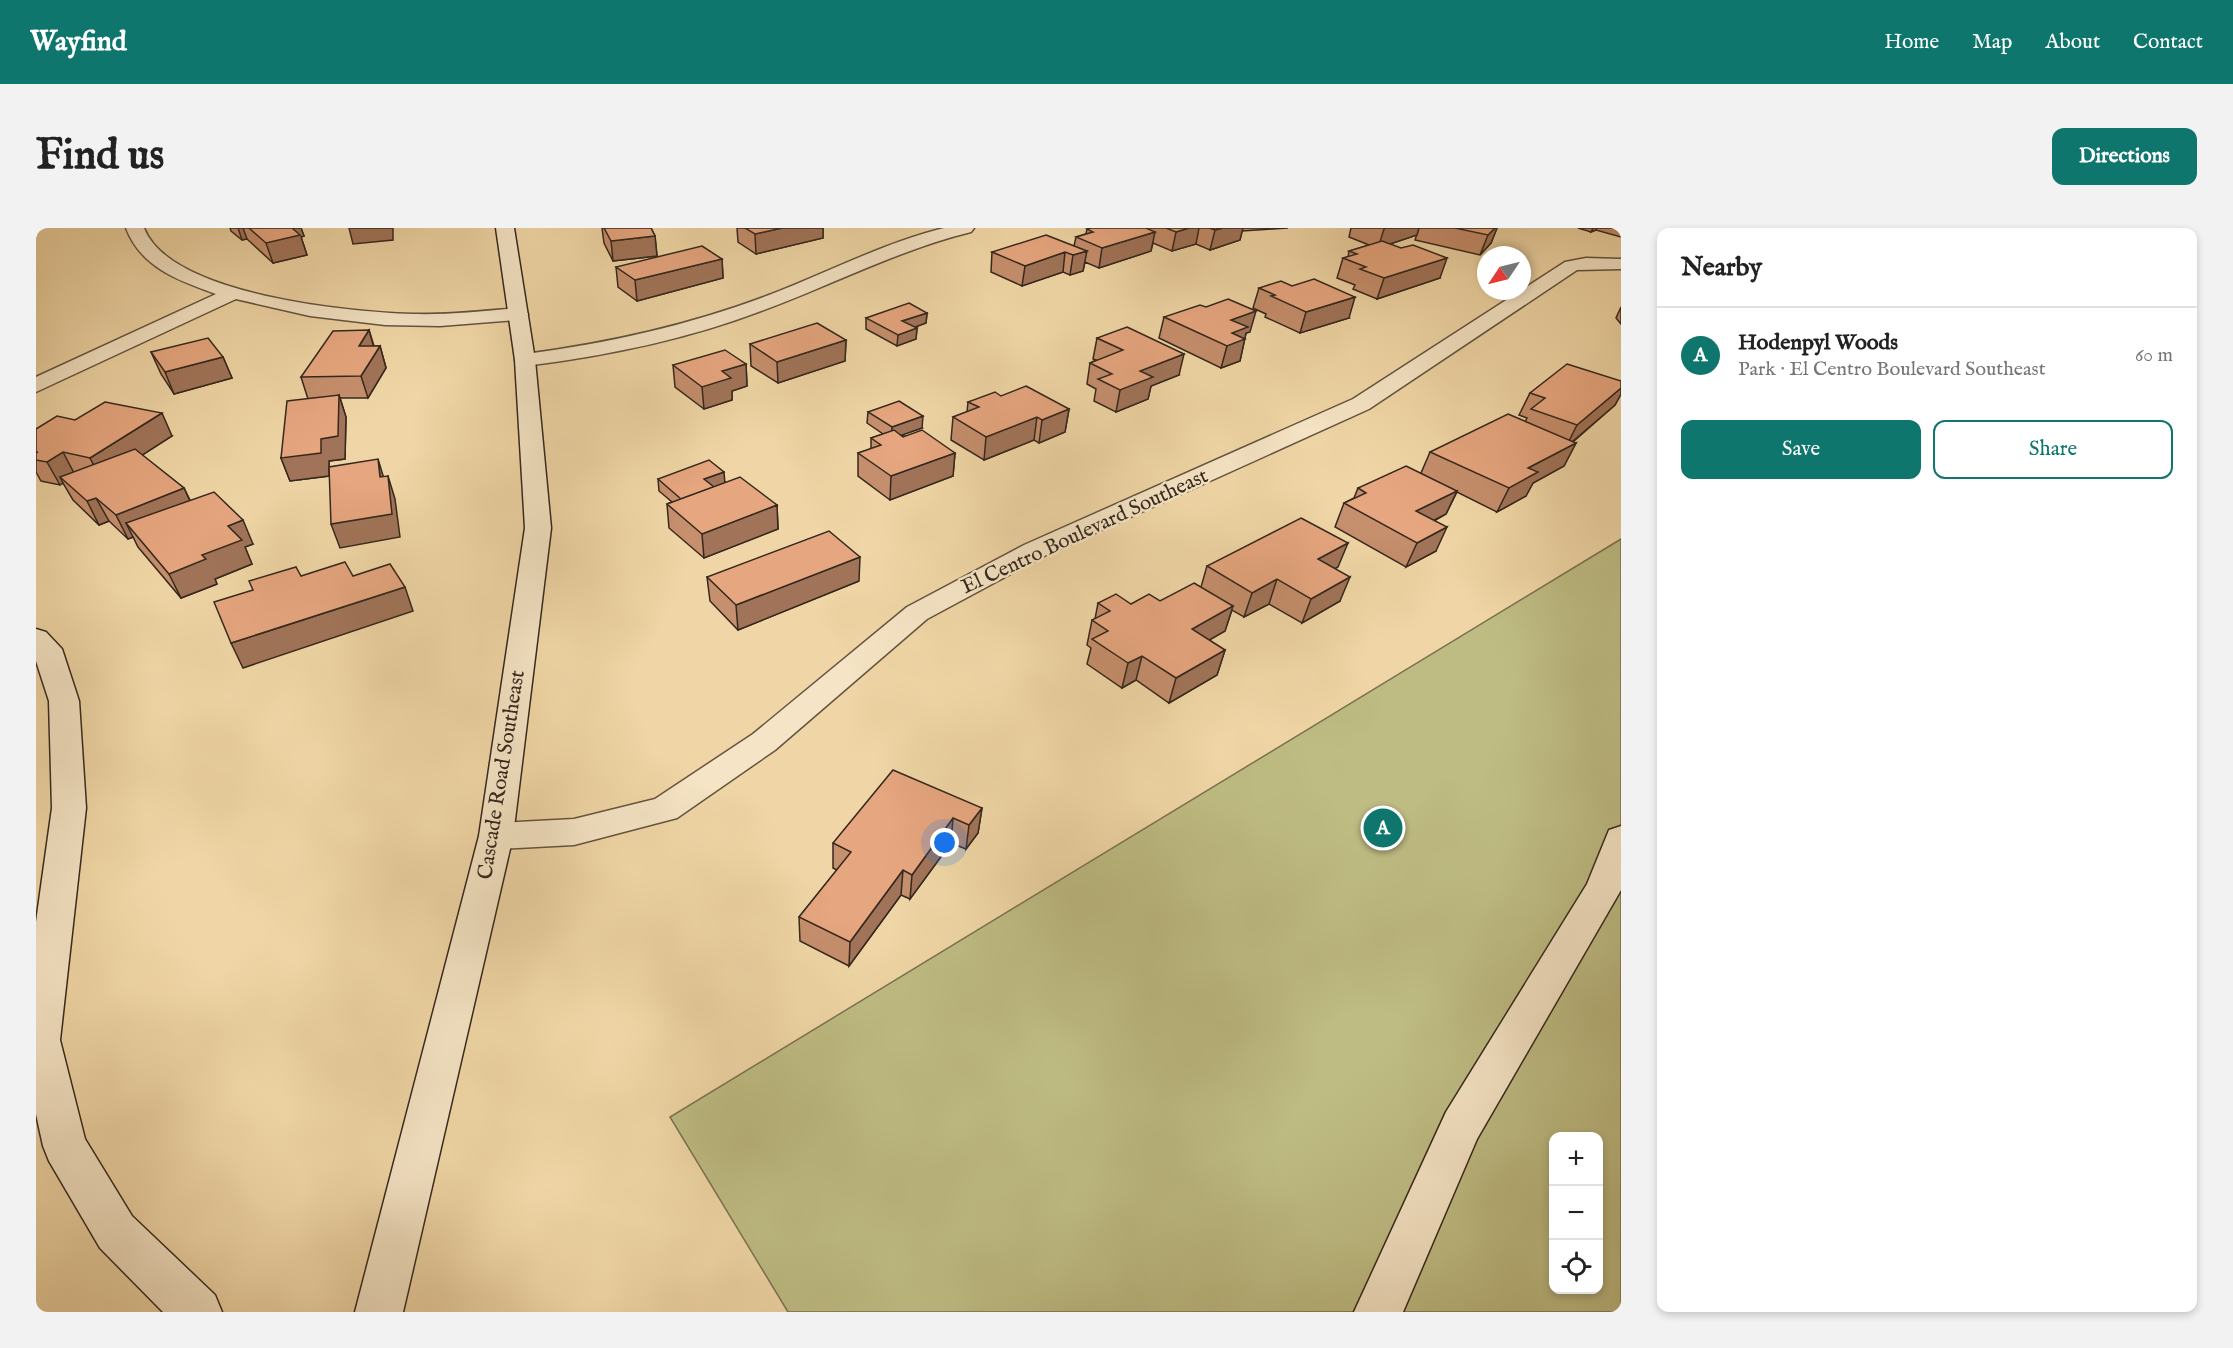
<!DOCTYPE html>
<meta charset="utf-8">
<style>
body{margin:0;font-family:"IM FELL English",serif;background:#f2f2f2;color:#222}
.controls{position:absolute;right:18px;bottom:18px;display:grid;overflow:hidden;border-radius:12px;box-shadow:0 3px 9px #0003}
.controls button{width:54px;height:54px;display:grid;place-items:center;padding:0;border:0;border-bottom:2px solid #e0e0e0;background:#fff;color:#222;font:30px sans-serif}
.compass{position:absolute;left:1441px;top:18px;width:54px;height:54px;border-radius:50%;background:#fff;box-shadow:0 3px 9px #0003;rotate:235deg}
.you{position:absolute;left:909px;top:615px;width:21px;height:21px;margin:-15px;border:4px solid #fff;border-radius:50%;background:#1a73e8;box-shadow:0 0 0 9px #1a73e833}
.badge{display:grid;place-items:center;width:39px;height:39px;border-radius:50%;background:#0f766e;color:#fff;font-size:20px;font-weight:700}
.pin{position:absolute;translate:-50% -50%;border:3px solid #fff;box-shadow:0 2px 6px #0006}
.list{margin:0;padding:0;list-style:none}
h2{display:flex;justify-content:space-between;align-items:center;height:78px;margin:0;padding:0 24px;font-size:26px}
h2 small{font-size:20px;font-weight:400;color:#767676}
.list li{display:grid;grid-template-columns:39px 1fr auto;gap:18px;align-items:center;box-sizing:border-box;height:96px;padding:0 24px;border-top:2px solid #e0e0e0}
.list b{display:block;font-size:22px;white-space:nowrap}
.list p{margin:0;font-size:20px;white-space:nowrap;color:#767676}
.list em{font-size:20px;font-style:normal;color:#767676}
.actions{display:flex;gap:12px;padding:18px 24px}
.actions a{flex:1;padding:14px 0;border:2px solid #0f766e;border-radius:12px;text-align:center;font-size:21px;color:#0f766e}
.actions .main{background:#0f766e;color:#fff}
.icon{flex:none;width:33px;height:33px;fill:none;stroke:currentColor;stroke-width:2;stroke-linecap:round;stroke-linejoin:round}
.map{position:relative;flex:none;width:1585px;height:1084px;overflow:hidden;border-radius:12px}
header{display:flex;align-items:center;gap:36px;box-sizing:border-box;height:84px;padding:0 30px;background:#0f766e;color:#fff}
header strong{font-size:28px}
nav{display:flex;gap:33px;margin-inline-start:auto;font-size:21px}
.intro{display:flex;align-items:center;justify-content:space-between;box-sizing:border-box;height:144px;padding:0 36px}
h1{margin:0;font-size:42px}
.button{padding:15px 27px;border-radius:12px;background:#0f766e;color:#fff;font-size:21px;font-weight:700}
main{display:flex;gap:36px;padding:0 36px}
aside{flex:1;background:#fff;border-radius:12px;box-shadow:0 3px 9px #0003}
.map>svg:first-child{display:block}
.green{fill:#bebc83;stroke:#7a7250;stroke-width:1.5;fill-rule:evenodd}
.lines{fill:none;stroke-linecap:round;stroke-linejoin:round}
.street-casing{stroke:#645440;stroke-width:3}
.secondary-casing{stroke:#35281e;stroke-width:3}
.street{fill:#f5e4c5;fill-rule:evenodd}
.secondary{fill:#f5e4c5;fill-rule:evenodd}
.wall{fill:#c68f6d;stroke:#35281e;stroke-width:1.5}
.shaded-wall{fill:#a17459;stroke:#35281e;stroke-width:1.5}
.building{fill:#e6a67f;stroke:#35281e;stroke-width:1.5}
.labels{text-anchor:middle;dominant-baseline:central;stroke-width:5;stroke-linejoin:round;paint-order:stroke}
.street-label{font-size:21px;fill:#35281e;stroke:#f5e4c5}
</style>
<header>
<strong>Wayfind</strong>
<nav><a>Home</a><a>Map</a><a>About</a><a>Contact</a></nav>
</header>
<div class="intro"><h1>Find us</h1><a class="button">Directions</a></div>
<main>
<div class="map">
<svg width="1585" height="1084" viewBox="0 0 1585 1084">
<rect width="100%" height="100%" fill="#f0d6a6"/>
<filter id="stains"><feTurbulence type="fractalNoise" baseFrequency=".00333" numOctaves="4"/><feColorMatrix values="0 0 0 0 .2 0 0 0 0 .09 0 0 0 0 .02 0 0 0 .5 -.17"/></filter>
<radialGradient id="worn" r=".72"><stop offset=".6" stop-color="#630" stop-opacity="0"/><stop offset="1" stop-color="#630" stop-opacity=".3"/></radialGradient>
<path class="green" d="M1585 311V1084H752L634 889ZM1518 908H1562V1062H1518Z"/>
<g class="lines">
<g class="street-casing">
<g id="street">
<path d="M90 0H108C134 67 312 84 377 86 412 87 447 83 482 80L489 82 492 86 489 90 482 92 404 98 349 97 274 88 200 71 0 164V149L180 66C144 53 105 40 90 0Z"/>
<path d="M908 0H938L935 4C862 22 796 57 725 83 649 112 569 128 489 138L482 136 479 132 482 128 489 126C573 115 654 97 733 67 791 45 847 15 908 0Z"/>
<path d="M1550 30 1585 31V41L1541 42 1333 181 1006 329 891 391 739 522 641 590 538 617 460 621 448 617 443 608 448 599 460 595 538 591 619 571 717 506 871 379 988 317 1317 171 1529 34Z"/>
</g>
</g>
<g class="secondary-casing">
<g id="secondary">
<path d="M460 0H478L499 132 515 300 477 608 367 1084H319L443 608 489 300 479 132Z"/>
<path d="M0 401 10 404 26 421 43 473 50 580 24 812 49 911 96 988 179 1067 186 1084H127L64 1020 13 933 7 918 0 886V694L16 580 13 473 0 433Z"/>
<path d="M1585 598V662L1441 911 1367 1084H1318L1410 884 1551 656 1573 602Z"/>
</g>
</g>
<use href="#street" class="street"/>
<use href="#secondary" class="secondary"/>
</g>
<g class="wall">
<path d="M194 0H265L268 8 265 9 271 27 237 35 211 11 206 12 195 3Z"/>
<path d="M566 0H615L619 8 621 28 577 33 568 15Z"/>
<path d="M701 0H787V10L720 26 702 14Z"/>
<path d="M1055 0H1252L1206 3 1204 12 1174 22 1160 16 1136 23 1117 15 1115 23 1063 40 1049 34 1047 43 1034 47 1027 44 986 58 955 44 956 24 1038 18 1040 9 1050 6 1051 1Z"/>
<path d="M1315 0H1383L1381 7 1354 16 1404 50 1341 71 1317 61 1319 57 1301 50 1307 30 1312 29 1313 23 1333 17 1313 9Z"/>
<path d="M1383 0H1461L1455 15 1444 27 1379 12Z"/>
<path d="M1542 0H1585V9L1560 2 1555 4Z"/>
<path d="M686 31 687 50 601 73 582 59 580 39Z"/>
<path d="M1223 60 1313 90 1264 105 1229 89 1230 86 1217 80Z"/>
<path d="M1585 79V96L1580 90Z"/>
<path d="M891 85 890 95 879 99 881 100 880 111 861 118 830 101V90Z"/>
<path d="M1128 89 1214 104 1210 105 1204 133 1185 140 1123 110Z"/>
<path d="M333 102 338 118H344L350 140 332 170H304L310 189 309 231 293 233V248L254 253 245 230 272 171 265 149Z"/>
<path d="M1061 110 1143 147 1115 158 1112 171 1080 184 1058 173 1060 161 1051 156 1054 135 1060 132 1057 131Z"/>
<path d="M810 112 809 133 742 155 715 138 714 116Z"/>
<path d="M115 124 187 129 196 150 138 166 125 146Z"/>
<path d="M710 136 711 158 696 163V172L668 181 639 159 637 137Z"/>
<path d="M1585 153V166L1579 177 1537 214 1540 215 1528 238 1497 255 1490 268 1461 284 1421 264 1410 286 1398 293 1400 323 1370 339 1299 299 1308 275 1318 270 1322 260 1385 245 1394 224 1489 194 1491 190 1483 187 1494 165Z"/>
<path d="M965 168 1033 181 1029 204 1003 215 998 212 948 232 915 212 917 189 931 184 932 174Z"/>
<path d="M832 184 886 200 865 207 919 225 917 248 854 272 822 248V225L835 221V210L847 206 831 195Z"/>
<path d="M39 192 136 208 106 227 148 260 154 272 217 316 209 319 216 336 179 351 181 356 145 370 102 319 97 309 92 311 73 293 63 297 37 272 27 255 24 257 5 253 0 244V201Z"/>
<path d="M622 251 689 254 741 277 742 301 668 330 633 300 631 276 636 274 623 263Z"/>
<path d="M1171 338 1302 339 1299 340 1304 373 1266 395 1233 376 1208 389 1196 382 1189 403 1173 412 1189 422 1181 447 1133 475 1100 452 1086 460 1051 436 1055 420 1051 417 1056 392 1059 391 1062 375 1095 376 1124 373 1165 359Z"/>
<path d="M671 349 823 353 702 402 674 373Z"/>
<path d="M946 580 942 605 930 621 915 615 874 671 865 667 813 738 764 713 763 689 801 642 797 640V615Z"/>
</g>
<g class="shaded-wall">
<path d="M202 0H207L211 11 206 12Z"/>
<path d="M249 0H265L268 8 265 9 271 27 237 35 230 15Z"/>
<path d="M313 0H357V12L317 16Z"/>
<path d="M746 0H787V10L720 26 719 6Z"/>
<path d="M1153 0H1163L1160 16 1136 23 1140 4Z"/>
<path d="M1187 0H1207L1204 12 1174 22 1179 2Z"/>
<path d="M1350 0H1383L1381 7 1342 20 1348 1Z"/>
<path d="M1459 0H1461L1455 15 1444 27 1452 7Z"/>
<path d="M1557 0H1561L1560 2 1555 4Z"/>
<path d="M1119 4 1115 23 1063 40 1066 20Z"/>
<path d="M619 8 621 28 577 33 575 13Z"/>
<path d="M1051 23 1047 43 1034 47 1037 27Z"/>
<path d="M1029 24 1027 44 986 58 989 38Z"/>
<path d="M1411 30 1404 50 1341 71 1348 50Z"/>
<path d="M686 31 687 50 601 73 599 52Z"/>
<path d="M1319 69 1313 90 1264 105 1270 84Z"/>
<path d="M1220 83 1214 104 1210 105 1204 133 1185 140 1191 118 1195 92Z"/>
<path d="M891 85 890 95 866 104V93Z"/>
<path d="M881 100 880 111 861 118 862 107Z"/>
<path d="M333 102 339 124 323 118Z"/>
<path d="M810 112 809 133 742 155 741 134Z"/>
<path d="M344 118 350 140 332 170 325 148Z"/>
<path d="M1148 126 1143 147 1115 158 1112 171 1080 184 1084 162 1104 143Z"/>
<path d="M187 129 196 150 138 166 129 144Z"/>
<path d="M710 136 711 158 696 163V172L668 181 666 159 686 143Z"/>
<path d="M1585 160V166L1579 177 1530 219 1541 197Z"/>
<path d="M303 167 310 189 309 231 293 233V248L254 253 245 230Z"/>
<path d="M1033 181 1029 204 1003 215 1006 192Z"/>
<path d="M126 185 136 208 66 253 54 230Z"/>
<path d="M887 188 886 200 855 211 856 199Z"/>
<path d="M1001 189 998 212 948 232 950 209Z"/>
<path d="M1540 215 1528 238 1497 255 1490 268 1461 284 1473 260 1492 240Z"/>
<path d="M27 224 39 247 24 249 27 255 24 257 11 234Z"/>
<path d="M919 225 917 248 854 272 855 248Z"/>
<path d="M342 231 349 254 344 249Z"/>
<path d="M688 244 689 256 669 263 668 251Z"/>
<path d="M352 248 359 271 364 309 304 320 295 296Z"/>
<path d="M148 260 159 284 90 295 97 309 92 311 80 287Z"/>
<path d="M1421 263 1410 286 1370 307 1380 283Z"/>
<path d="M60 270 73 293 63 297 51 273Z"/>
<path d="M741 277 742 301 668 330 666 306Z"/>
<path d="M207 292 217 316 209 319 216 336 179 351 181 356 145 370 133 346 192 298Z"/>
<path d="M1411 299 1400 323 1370 339 1381 315Z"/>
<path d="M1312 315 1302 339 1273 355 1282 331Z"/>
<path d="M824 329 823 353 702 402 700 377Z"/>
<path d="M1314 349 1304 373 1266 395 1275 371Z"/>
<path d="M1241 351 1233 376 1208 389 1216 365Z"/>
<path d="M369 359 377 383 207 440 195 415Z"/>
<path d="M1197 378 1189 403 1149 426 1156 401Z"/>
<path d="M1189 422 1181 447 1133 475 1140 450Z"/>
<path d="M1106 428 1100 452 1086 460 1092 435Z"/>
<path d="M946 580 942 605 930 621 933 597Z"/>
<path d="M917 590 915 615 874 671 876 647Z"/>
<path d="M867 642 865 667 813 738 814 714Z"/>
</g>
<g class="building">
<path d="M213 0H256L264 7 230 15Z"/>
<path d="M568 0H615L619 8 575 13Z"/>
<path d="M709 0H746L719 6Z"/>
<path d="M1055 0H1110L1119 4 1066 20 1040 9 1057 4 1051 1Z"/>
<path d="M1130 0H1153L1140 4Z"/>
<path d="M1173 0H1187L1179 2Z"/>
<path d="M1419 0H1459L1452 7Z"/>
<path d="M1010 7 1051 23 1037 27 1029 24 989 38 956 24Z"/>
<path d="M1346 13 1365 20 1377 17 1411 30 1348 50 1324 41 1330 39 1307 30 1321 26 1313 23Z"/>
<path d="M666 18 686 31 599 52 580 39Z"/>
<path d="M1278 51 1319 69 1270 84 1235 68 1239 67 1223 60 1245 53 1256 58Z"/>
<path d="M1192 71 1220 83 1195 92 1212 99 1196 105 1209 111 1191 118 1128 89 1164 77 1170 79Z"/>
<path d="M873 75 891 85 866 93 881 100 862 107 830 90Z"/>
<path d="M781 95 810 112 741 134 714 116Z"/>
<path d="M1091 99 1148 126 1104 143 1117 149 1084 162 1062 151 1076 146 1054 135 1087 122 1061 110Z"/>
<path d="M333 102 323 118H344L325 148 265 149 297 103Z"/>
<path d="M172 110 187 129 129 144 115 124Z"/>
<path d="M689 122 710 136 686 143 695 150 666 159 637 137Z"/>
<path d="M1531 136 1585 153V160L1541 197 1495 181 1509 170 1494 165Z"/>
<path d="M990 158 1033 181 1006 192 1001 189 950 209 917 189 943 179 932 174 959 164 965 168Z"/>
<path d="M303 167 302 208 285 211V225L245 230 251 173Z"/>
<path d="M863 173 887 188 856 199 832 184Z"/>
<path d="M69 174 126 185 54 230 27 224 11 234 0 232V225L2 224H0V201L21 188 39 192Z"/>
<path d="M1472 186 1540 215 1492 240 1502 244 1473 260 1394 224Z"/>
<path d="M858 202 867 209 886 202 919 225 855 248 822 225 845 217 835 210Z"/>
<path d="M99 221 148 260 80 287 60 270 51 273 24 249Z"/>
<path d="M342 231 344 249 352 248 356 286 295 296 293 239Z"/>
<path d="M673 232 688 244 668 251 678 259 645 271 622 251Z"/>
<path d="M1370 238 1421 263 1380 283 1411 299 1381 315 1308 275 1330 265 1322 260Z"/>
<path d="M704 249 741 277 666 306 631 276Z"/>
<path d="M178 264 207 292 192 298 206 312 166 327 170 331 133 346 90 295Z"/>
<path d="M1265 290 1312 315 1282 331 1314 349 1275 371 1241 351 1216 365 1171 338Z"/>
<path d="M793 303 824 329 700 377 671 349Z"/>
<path d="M309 334 317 348 354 336 369 359 195 415 178 374 217 362 213 353 260 339 265 348Z"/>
<path d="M1158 355 1197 378 1156 401 1189 422 1140 450 1106 428 1092 435 1056 411 1072 403 1056 392 1074 383 1062 375 1080 366 1095 376 1113 366 1124 373Z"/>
<path d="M857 542 946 580 933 597 917 590 876 647 867 642 814 714 763 689 815 624 797 615Z"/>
</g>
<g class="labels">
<g class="street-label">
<text transform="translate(1049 304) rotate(-25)">El Centro Boulevard Southeast</text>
<text transform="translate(466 547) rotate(-81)">Cascade Road Southeast</text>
</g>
</g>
<rect width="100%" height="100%" filter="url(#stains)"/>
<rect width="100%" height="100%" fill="url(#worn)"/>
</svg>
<div class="controls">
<button>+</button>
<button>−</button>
<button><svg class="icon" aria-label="locate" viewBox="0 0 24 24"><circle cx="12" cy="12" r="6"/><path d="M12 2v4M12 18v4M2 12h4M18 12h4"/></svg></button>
</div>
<svg class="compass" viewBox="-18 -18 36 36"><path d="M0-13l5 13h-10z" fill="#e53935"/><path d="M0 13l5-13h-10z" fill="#767676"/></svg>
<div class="you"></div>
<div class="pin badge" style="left:1347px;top:600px">A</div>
</div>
<aside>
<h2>Nearby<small></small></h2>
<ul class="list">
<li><span class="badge">A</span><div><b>Hodenpyl Woods</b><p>Park · El Centro Boulevard Southeast</p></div><em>60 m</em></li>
</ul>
<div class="actions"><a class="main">Save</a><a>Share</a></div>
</aside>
</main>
